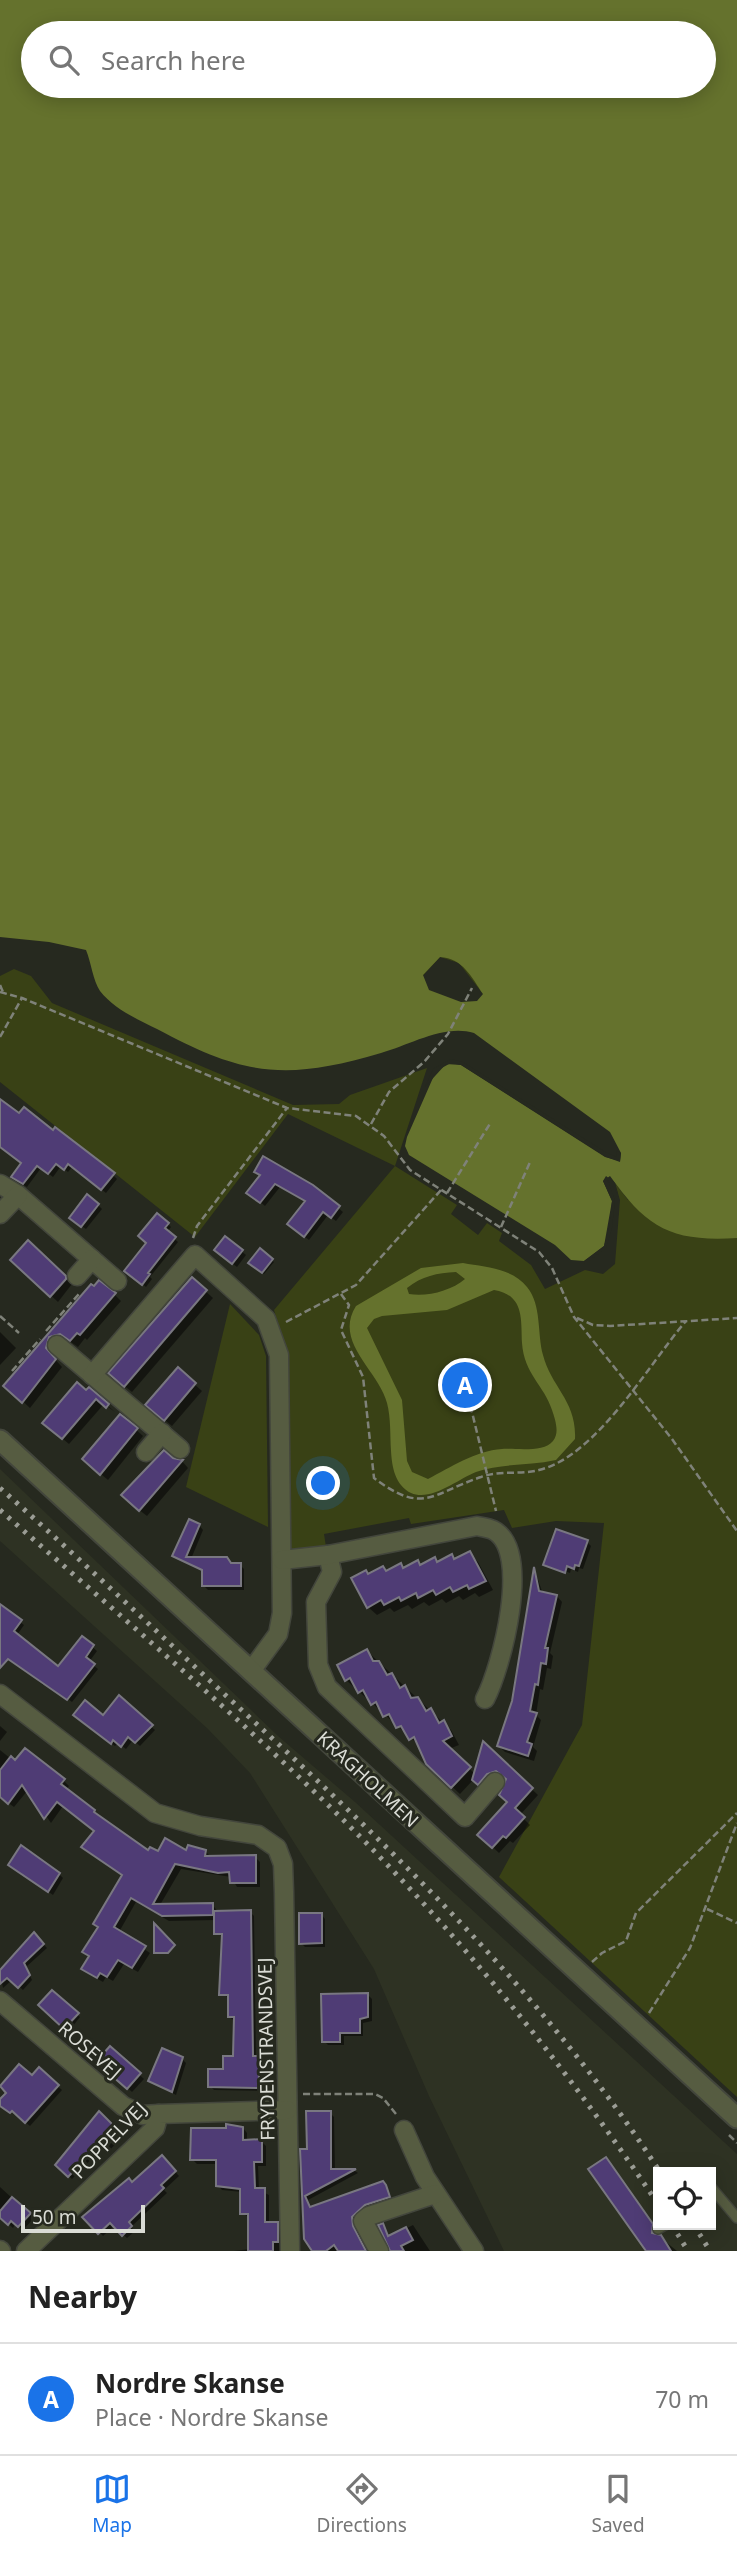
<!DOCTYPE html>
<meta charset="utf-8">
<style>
body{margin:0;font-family:"Noto Sans",sans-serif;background:#f6f6f6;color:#222}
.controls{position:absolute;right:21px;bottom:21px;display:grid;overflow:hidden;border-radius:0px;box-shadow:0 4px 18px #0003}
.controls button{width:63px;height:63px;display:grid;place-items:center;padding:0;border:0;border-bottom:2px solid #e0e0e0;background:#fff;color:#222;font:35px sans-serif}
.scale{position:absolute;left:21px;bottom:18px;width:124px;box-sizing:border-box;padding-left:7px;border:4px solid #dadcd5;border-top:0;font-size:19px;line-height:24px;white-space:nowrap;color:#dadcd5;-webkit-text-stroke:5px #26291f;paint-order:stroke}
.you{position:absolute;left:324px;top:1484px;width:24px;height:24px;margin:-18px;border:5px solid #fff;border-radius:50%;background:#1a73e8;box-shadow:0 0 0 10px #1a73e833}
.badge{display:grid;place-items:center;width:46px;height:46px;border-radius:50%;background:#1a73e8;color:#fff;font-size:23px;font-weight:700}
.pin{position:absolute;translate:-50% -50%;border:4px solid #fff;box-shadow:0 2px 7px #0006}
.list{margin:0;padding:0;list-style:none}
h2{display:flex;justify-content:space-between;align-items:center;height:91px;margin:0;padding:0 28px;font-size:30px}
h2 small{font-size:23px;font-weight:400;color:#767676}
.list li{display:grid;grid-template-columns:46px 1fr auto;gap:21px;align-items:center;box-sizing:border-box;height:112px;padding:0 28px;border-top:2px solid #e0e0e0}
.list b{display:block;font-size:26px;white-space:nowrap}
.list p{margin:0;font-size:23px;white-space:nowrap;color:#767676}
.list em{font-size:23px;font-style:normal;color:#767676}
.icon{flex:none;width:38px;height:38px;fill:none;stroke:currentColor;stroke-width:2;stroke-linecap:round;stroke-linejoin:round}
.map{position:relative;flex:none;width:737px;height:2251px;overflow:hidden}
.search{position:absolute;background:#fff;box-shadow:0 4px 18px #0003;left:21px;right:21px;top:21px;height:77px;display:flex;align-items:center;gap:18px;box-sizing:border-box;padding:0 24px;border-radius:38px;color:#767676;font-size:26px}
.sheet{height:203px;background:#fff}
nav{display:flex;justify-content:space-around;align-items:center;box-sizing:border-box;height:98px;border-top:2px solid #e0e0e0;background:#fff;font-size:19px;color:#767676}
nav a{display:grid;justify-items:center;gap:4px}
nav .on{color:#1a73e8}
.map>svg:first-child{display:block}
.built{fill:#2e3223;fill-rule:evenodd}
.green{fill:#394115}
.water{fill:#65722d;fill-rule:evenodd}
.pier{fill:#26291f}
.shadow{fill:#0007}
.building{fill:#4f3c75;stroke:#797781;stroke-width:2}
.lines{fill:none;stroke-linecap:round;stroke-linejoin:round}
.service-casing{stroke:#43463c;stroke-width:12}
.minor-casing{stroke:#43463c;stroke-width:21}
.tertiary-casing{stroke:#43463c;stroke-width:23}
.path{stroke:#7f8279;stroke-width:2.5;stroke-dasharray:7 3.5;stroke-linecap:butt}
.service{stroke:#565c41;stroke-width:9}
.minor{stroke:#565c41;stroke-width:18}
.tertiary{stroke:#565c41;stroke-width:19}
.rail{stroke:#9b9d95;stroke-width:5;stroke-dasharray:3.5 7;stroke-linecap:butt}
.labels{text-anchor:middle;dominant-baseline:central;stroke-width:6;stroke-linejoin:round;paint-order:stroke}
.street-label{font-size:19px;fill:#dadcd5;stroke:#26291f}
</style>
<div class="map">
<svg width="737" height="2251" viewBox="0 0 737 2251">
<rect width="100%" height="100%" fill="#26291f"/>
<path class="built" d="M0 1469 278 1736 355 1802 737 2154V2251H504L429 2096 374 1969 250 1773 208 1729 0 1541ZM658 2172H711V2225H658Z"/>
<g class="green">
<path d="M737 272V2097L499 1877 582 1725 604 1523 556 1521 512 1528 504 1510 411 1524 409 1518 324 1534 326 1547 289 1551V1360L274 1310 395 1166 288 1114 195 1237 0 1082V976L14 969 31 976 52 1003 293 1105 339 1104 350 1095 427 1068 395 1166 457 1205 451 1214 478 1235 487 1223 502 1233 499 1241 531 1265 545 1289 585 1270 603 1274 615 1264 620 1200 615 1183 628 1200 659 1180 483 994 459 963 440 957 417 982Z"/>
<path d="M230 1304 259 1335 266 1356 268 1527 186 1487Z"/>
</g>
<g class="water">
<path d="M0 0H737V1238C671 1242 647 1228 610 1176L603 1181 612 1201 604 1246 584 1261 571 1260 555 1245 409 1155 405 1146 407 1137 436 1071 451 1063 461 1065 605 1157 620 1161 621 1153 610 1132 474 1033C444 1024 410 1045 381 1053 286 1081 244 1076 157 1029 137 1019 114 1009 100 991 93 981 91 962 86 950L49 942 0 937ZM33 33H704V86H33ZM440 957C463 958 472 978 483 994L477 1001 461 1002 429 990 423 975Z"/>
<path d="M463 1263C485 1267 512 1268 527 1287 542 1305 537 1334 543 1355 551 1387 577 1401 575 1439L556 1460C529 1466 502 1463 476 1472 458 1479 431 1502 411 1493 395 1485 392 1467 391 1451 390 1436 391 1418 387 1403 379 1371 333 1342 356 1306L421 1268ZM456 1272 465 1279C451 1291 427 1297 409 1294L407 1288C422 1276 437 1273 456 1272ZM494 1290C524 1295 521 1318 522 1343 524 1374 544 1385 552 1410 555 1419 560 1433 553 1441 544 1453 515 1448 502 1449 475 1451 451 1467 428 1479L412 1472 407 1461 402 1400 367 1328 374 1319 382 1316 447 1310Z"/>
</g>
<g class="pier">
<path d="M451 1059 463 1062 607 1153 617 1157 616 1150 621 1153 620 1162 606 1157 461 1065 446 1064 425 1087 433 1069Z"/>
<path d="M606 1176 615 1183 618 1194 607 1179 615 1200 612 1228 606 1248 585 1264 584 1261 604 1246 609 1228 612 1201 603 1181Z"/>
</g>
<g class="shadow">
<path d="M0 1101 113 1175 117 1179 106 1193 73 1166 68 1172 61 1166 53 1177 41 1168 27 1187 17 1181 13 1177 23 1163 0 1146Z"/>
<path d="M256 1172 312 1186 343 1212 336 1221 328 1215 309 1240 293 1228 306 1202 280 1187 265 1206 253 1196 261 1176Z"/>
<path d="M98 1205 102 1209 86 1229 75 1222Z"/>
<path d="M168 1224 171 1227 167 1232 178 1242 150 1277 152 1279 146 1287 130 1274Z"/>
<path d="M226 1238 246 1255 237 1267 220 1254Z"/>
<path d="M28 1243 72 1284 58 1302 13 1260Z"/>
<path d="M260 1251 274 1262 264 1274 251 1263Z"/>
<path d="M192 1279 213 1298 132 1392 117 1380Z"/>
<path d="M91 1287 115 1295 121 1301 87 1340 85 1338 78 1347 68 1340 55 1343 52 1356 62 1367 30 1408 6 1386Z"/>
<path d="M0 1332 16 1348 0 1365Z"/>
<path d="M178 1370 202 1391 172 1426 154 1411Z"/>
<path d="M89 1389 115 1412 104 1404 69 1444 51 1429Z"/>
<path d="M121 1416 143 1436 108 1480 90 1465Z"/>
<path d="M172 1460 182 1461 188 1468 147 1516 129 1502Z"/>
<path d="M199 1525 203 1530 191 1559 240 1565 244 1569V1590H208L204 1586V1571L174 1556Z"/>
<path d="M587 1542 591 1546 583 1569 579 1568 578 1572 571 1569 570 1573 545 1564Z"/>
<path d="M469 1553 478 1562 493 1590 479 1597 475 1593 463 1600 459 1596 446 1603 442 1599 429 1606 424 1602 412 1609 408 1605 394 1612 390 1608 377 1615 368 1607 369 1576 387 1572 400 1565 404 1569 417 1562 421 1566 434 1559 438 1563 451 1556 456 1560Z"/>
<path d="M535 1571 543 1594 557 1596 562 1602 550 1653 553 1656 551 1669 547 1668 543 1690 540 1689 536 1715 541 1720 533 1747 537 1751 534 1761 505 1752 499 1746 513 1701Z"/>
<path d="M0 1612 20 1622 24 1625 17 1635 59 1668 82 1638 97 1651 89 1662 98 1669 72 1702 45 1682 43 1685 8 1657 0 1644Z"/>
<path d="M367 1651 451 1730 459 1745 449 1749 475 1774 484 1744 538 1795 520 1815 530 1825 513 1843 510 1841 499 1853 480 1835 509 1802 508 1779 504 1776 493 1780 485 1790 474 1779 460 1794 436 1772 420 1746 346 1680Z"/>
<path d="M119 1698 155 1730 140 1746 133 1740 126 1749 118 1743 115 1746 79 1719 103 1717Z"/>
<path d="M0 1726 7 1732 0 1741Z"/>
<path d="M0 1750 16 1763 64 1781 69 1786 66 1790 119 1834 149 1853 206 1852 211 1857H255L260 1862V1887H237L231 1877 181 1869 160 1905 212 1904 218 1912H250L254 1916 256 2058 263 2062V2091L214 2090 210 2086 235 2058V2021L229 2017 230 1998 221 1994 224 1937 216 1933V1920L169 1921 136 1902 119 1932 150 1953 138 1972 124 1964 113 1981 106 1977 103 1982 89 1974 84 1968 90 1957 84 1951 124 1876 83 1847 95 1831 63 1806 51 1823 28 1790 14 1807 0 1797Z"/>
<path d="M14 1868 59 1874 63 1878 53 1895Z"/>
<path d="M321 1914 325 1919V1947H305L301 1943Z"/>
<path d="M34 1934 47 1948 26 1967 32 1980 23 1990 12 1980 3 1988 0 1973Z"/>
<path d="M52 1992 80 2017 69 2031 40 2005Z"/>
<path d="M368 1995 372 1999V2021L363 2023V2036H344V2045H328L324 2041Z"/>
<path d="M110 2048 144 2079 132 2092 98 2062Z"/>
<path d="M182 2059 186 2063 176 2095 150 2081Z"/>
<path d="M39 2070 62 2090 30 2126 0 2102Z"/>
<path d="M99 2113 122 2137 108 2152 103 2147 72 2179 57 2165Z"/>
<path d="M330 2113 334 2117 335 2171H355L358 2173 308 2200 312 2208 383 2183 393 2201 366 2211 355 2226 367 2251H314L305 2238 301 2151H309Z"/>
<path d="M243 2128 247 2133V2141H261L266 2146V2166H258L259 2190 269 2195V2223H277L282 2228 283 2251H234L250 2249V2218L242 2213V2192L222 2190 218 2185V2164H197L192 2159Z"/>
<path d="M162 2157 179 2176 164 2190 167 2193 131 2227 135 2231 127 2238 114 2226 103 2236 85 2217 132 2184Z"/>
<path d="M606 2159 661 2238 677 2251H648Z"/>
<path d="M0 2187 34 2218 23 2230 16 2223 13 2228 0 2216Z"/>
<path d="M382 2225 389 2237 413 2225 430 2251H392Z"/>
</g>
<g class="building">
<path d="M0 1099 19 1113 24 1107 53 1130 55 1127 115 1173 101 1190 68 1164 64 1170 56 1164 48 1174 37 1166 23 1184 11 1177 21 1163 0 1147Z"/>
<path d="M263 1156 313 1185 340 1206 331 1218 323 1212 304 1237 287 1224 305 1201 275 1184 260 1203 246 1193 260 1175 254 1172Z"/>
<path d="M87 1194 99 1204 81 1227 69 1218Z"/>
<path d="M157 1213 169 1223 165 1228 176 1237 148 1273 150 1274 142 1285 124 1271 146 1243 138 1236Z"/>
<path d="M225 1236 243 1250 232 1264 214 1250Z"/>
<path d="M28 1240 66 1276V1279L50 1297 10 1260Z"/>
<path d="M260 1248 273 1259 262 1273 248 1263Z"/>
<path d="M192 1277 207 1290 124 1387 108 1373Z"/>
<path d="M99 1280 116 1293 80 1335 77 1333 70 1341 60 1334 49 1337 46 1348 56 1359 22 1403 3 1386 91 1284 94 1286Z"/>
<path d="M178 1367 196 1383 164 1421 145 1405Z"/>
<path d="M77 1382 86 1390 89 1387 109 1404 106 1408 96 1399 62 1439 42 1423Z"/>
<path d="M120 1414 138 1428 100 1475 82 1459Z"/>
<path d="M164 1450 173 1458 183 1460 139 1511 121 1495Z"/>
<path d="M189 1519 200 1524 186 1557H227L231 1563H241V1586H202V1570L172 1556Z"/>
<path d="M556 1529 588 1540 579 1566 575 1565 574 1569 567 1566 565 1573 543 1565Z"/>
<path d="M470 1551 486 1581 469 1589 467 1585 453 1592 450 1587 436 1595 433 1590 418 1598 416 1593 401 1601 399 1597 384 1605 381 1600 367 1608 351 1578 366 1570 368 1574 383 1566 386 1571 401 1563 403 1568 418 1560 420 1565 435 1557 437 1562 452 1554 454 1559Z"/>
<path d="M534 1567 539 1591 557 1595 545 1648H548L546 1664 541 1663 538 1685 535 1684 530 1711 537 1713 527 1742 532 1744 528 1756 497 1746 512 1701Z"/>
<path d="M0 1604 22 1620 14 1631 58 1666 82 1636 94 1645 86 1657 95 1664 67 1700 8 1659 0 1668Z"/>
<path d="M367 1649 373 1661H379L387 1675 392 1673 400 1688 405 1685 411 1698 418 1697 426 1711 431 1708 439 1723 444 1720 452 1736 443 1741 471 1767 451 1788 426 1764 414 1737 409 1740 401 1726 396 1728 389 1714 383 1717 376 1702 371 1705 363 1690 358 1693 350 1678 345 1681 337 1665Z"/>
<path d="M119 1695 153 1725 135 1743 128 1737 121 1747 113 1740 111 1744 73 1715 85 1700 103 1715Z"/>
<path d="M483 1741 533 1788 515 1808 525 1817 506 1838 503 1836 492 1848 477 1835 507 1802 499 1795 506 1779 496 1771 487 1774 478 1785 472 1780Z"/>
<path d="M25 1748 65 1779 61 1784 95 1810 94 1812 148 1850 150 1847 158 1851 165 1838 186 1850 188 1845 206 1850 205 1856 256 1855V1883H230L229 1872 218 1873 175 1864 153 1904 213 1903V1915L162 1916 131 1898 114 1927 146 1946 132 1968 118 1960 107 1977 100 1973 97 1978 81 1969 89 1956 82 1952 98 1927 93 1924 122 1875 81 1847 94 1831 57 1802 44 1819 22 1785 8 1804 0 1797V1770L11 1756 15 1760Z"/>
<path d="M21 1845 60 1873 48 1892 8 1865Z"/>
<path d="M251 1910 253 2056H259V2088L208 2087V2069H223V2056H233L234 2017H228V1995H219L222 1934H214V1911Z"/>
<path d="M299 1913H322V1943L299 1944Z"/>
<path d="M154 1923 175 1945 168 1953H154Z"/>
<path d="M34 1932 44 1944 24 1963 30 1975 18 1988 7 1978 0 1984V1970Z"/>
<path d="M52 1990 79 2013 64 2029 38 2005Z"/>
<path d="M368 1993V2017L360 2019V2033H340V2042H322L321 1994Z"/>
<path d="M110 2046 141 2073 127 2089 96 2062Z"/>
<path d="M162 2048 183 2057 172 2092 148 2081Z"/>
<path d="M19 2064 32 2075 39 2067 59 2085 25 2123 12 2111 10 2113 0 2106V2099L6 2093 0 2086Z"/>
<path d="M99 2111 120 2132 103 2149 98 2145 68 2177 55 2165Z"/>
<path d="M306 2111H331V2169H356L305 2196 310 2207 383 2181 386 2185 390 2197 365 2205 352 2217 353 2226 366 2251H338L334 2245 326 2251H312L304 2239 300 2149H307Z"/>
<path d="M226 2124 243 2127V2140L262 2139V2162H254L255 2188H265V2222H278V2242H273V2251H248V2214H240V2189L216 2186V2160H190L191 2128H226Z"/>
<path d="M162 2155 176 2171 161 2185 164 2188 129 2222 132 2226 122 2236 110 2223 98 2234 82 2217 129 2178 132 2182Z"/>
<path d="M606 2157 653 2224 652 2233 661 2235 671 2251H646L588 2169Z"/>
<path d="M12 2197 31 2213 18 2227 11 2221 8 2225 0 2218V2211Z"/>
<path d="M383 2223 388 2236 406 2227 413 2240 401 2246 404 2251H390L378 2225Z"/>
</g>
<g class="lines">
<g class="service-casing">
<g id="service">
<path d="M711 2187 737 2218"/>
<path d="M658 2229 665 2225"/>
</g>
</g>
<g class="minor-casing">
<g id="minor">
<path d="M0 1184 18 1195 117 1281"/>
<path d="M0 1214 18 1195"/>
<path d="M77 1276 92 1259"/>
<path d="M57 1345 180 1449"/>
<path d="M92 1375 195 1255 266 1319 279 1355 282 1613 278 1634 251 1671"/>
<path d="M146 1452 162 1433"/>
<path d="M328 1555 332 1572 316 1602 318 1665 327 1687 465 1817 495 1782"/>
<path d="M282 1560 328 1555 477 1526C482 1527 489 1528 493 1530 533 1550 501 1669 485 1699"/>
<path d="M0 1694 155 1813 200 1826 258 1835 277 1848 283 1864 284 1892 290 2251"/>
<path d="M0 2001 123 2106 143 2115 159 2114"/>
<path d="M404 2130 425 2177 474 2251"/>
<path d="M0 2250 1 2251"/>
<path d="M26 2251 155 2128 159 2114 287 2110"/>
<path d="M379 2251 363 2221 369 2216 435 2194"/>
</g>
</g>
<g class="tertiary-casing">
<path id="tertiary" d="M0 1440 737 2118"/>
</g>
<g class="path">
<path d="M0 985 3 992"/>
<path d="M0 992 22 998 287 1108 356 1116 384 1136 410 1170 539 1252 552 1268 574 1317 672 1439 737 1531"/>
<path d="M0 1037 22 998"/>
<path d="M371 1124 389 1092 424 1062 448 1034 472 988"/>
<path d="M447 1193 491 1122"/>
<path d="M501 1227 531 1160"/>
<path d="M193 1238 197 1226 287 1108"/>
<path d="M341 1294 349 1305 341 1330 363 1377 374 1478C423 1515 431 1494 481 1477 500 1470 520 1475 539 1470 597 1456 648 1365 686 1321"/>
<path d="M0 1316 19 1333"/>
<path d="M577 1318 593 1325 610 1326 737 1318"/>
<path d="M286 1322 356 1285 441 1190"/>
<path d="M46 1331 79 1294"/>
<path d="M12 1371 40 1339"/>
<path d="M463 1375 496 1511"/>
<path d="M707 1909 737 1923"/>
<path d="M592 1962 602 1953 626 1941 636 1913 737 1813"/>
<path d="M649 2013 690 1948 737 1823"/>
<path d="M303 2094H375L383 2098 396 2114"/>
<path d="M729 2135 737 2143"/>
</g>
<use href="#service" class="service"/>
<use href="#minor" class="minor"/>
<use href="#tertiary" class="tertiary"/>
<g class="rail">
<path d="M0 1488C79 1558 156 1631 234 1703 389 1846 545 1994 660 2172"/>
<path d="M0 1510C110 1607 222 1702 327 1804 452 1925 562 2061 658 2204"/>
<path d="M672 2225 688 2251"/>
<path d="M694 2225 710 2251"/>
</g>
</g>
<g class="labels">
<g class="street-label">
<text transform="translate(368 1779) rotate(43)">KRAGHOLMEN</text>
<text transform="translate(266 2049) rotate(-91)">FRYDENSTRANDSVEJ</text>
<text transform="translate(90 2050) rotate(41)">ROSEVEJ</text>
<text transform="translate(109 2140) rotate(-46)">POPPELVEJ</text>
</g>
</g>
</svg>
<div class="controls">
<button><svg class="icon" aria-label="locate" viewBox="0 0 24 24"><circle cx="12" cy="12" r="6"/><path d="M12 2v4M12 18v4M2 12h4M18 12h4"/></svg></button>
</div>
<div class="scale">50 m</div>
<div class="you"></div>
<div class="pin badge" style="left:465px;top:1385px">A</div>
<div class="search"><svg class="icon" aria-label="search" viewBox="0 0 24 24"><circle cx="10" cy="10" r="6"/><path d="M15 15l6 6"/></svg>Search here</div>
</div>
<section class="sheet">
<h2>Nearby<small></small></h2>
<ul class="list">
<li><span class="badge">A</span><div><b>Nordre Skanse</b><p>Place · Nordre Skanse</p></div><em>70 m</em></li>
</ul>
</section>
<nav>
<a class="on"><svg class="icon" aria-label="map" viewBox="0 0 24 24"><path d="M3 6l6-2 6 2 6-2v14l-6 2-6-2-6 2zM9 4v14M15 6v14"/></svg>Map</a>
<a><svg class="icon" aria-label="directions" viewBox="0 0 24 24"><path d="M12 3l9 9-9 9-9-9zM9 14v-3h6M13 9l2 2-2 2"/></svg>Directions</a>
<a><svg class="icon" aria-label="saved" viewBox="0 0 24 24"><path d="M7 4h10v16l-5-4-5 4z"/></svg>Saved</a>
</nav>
